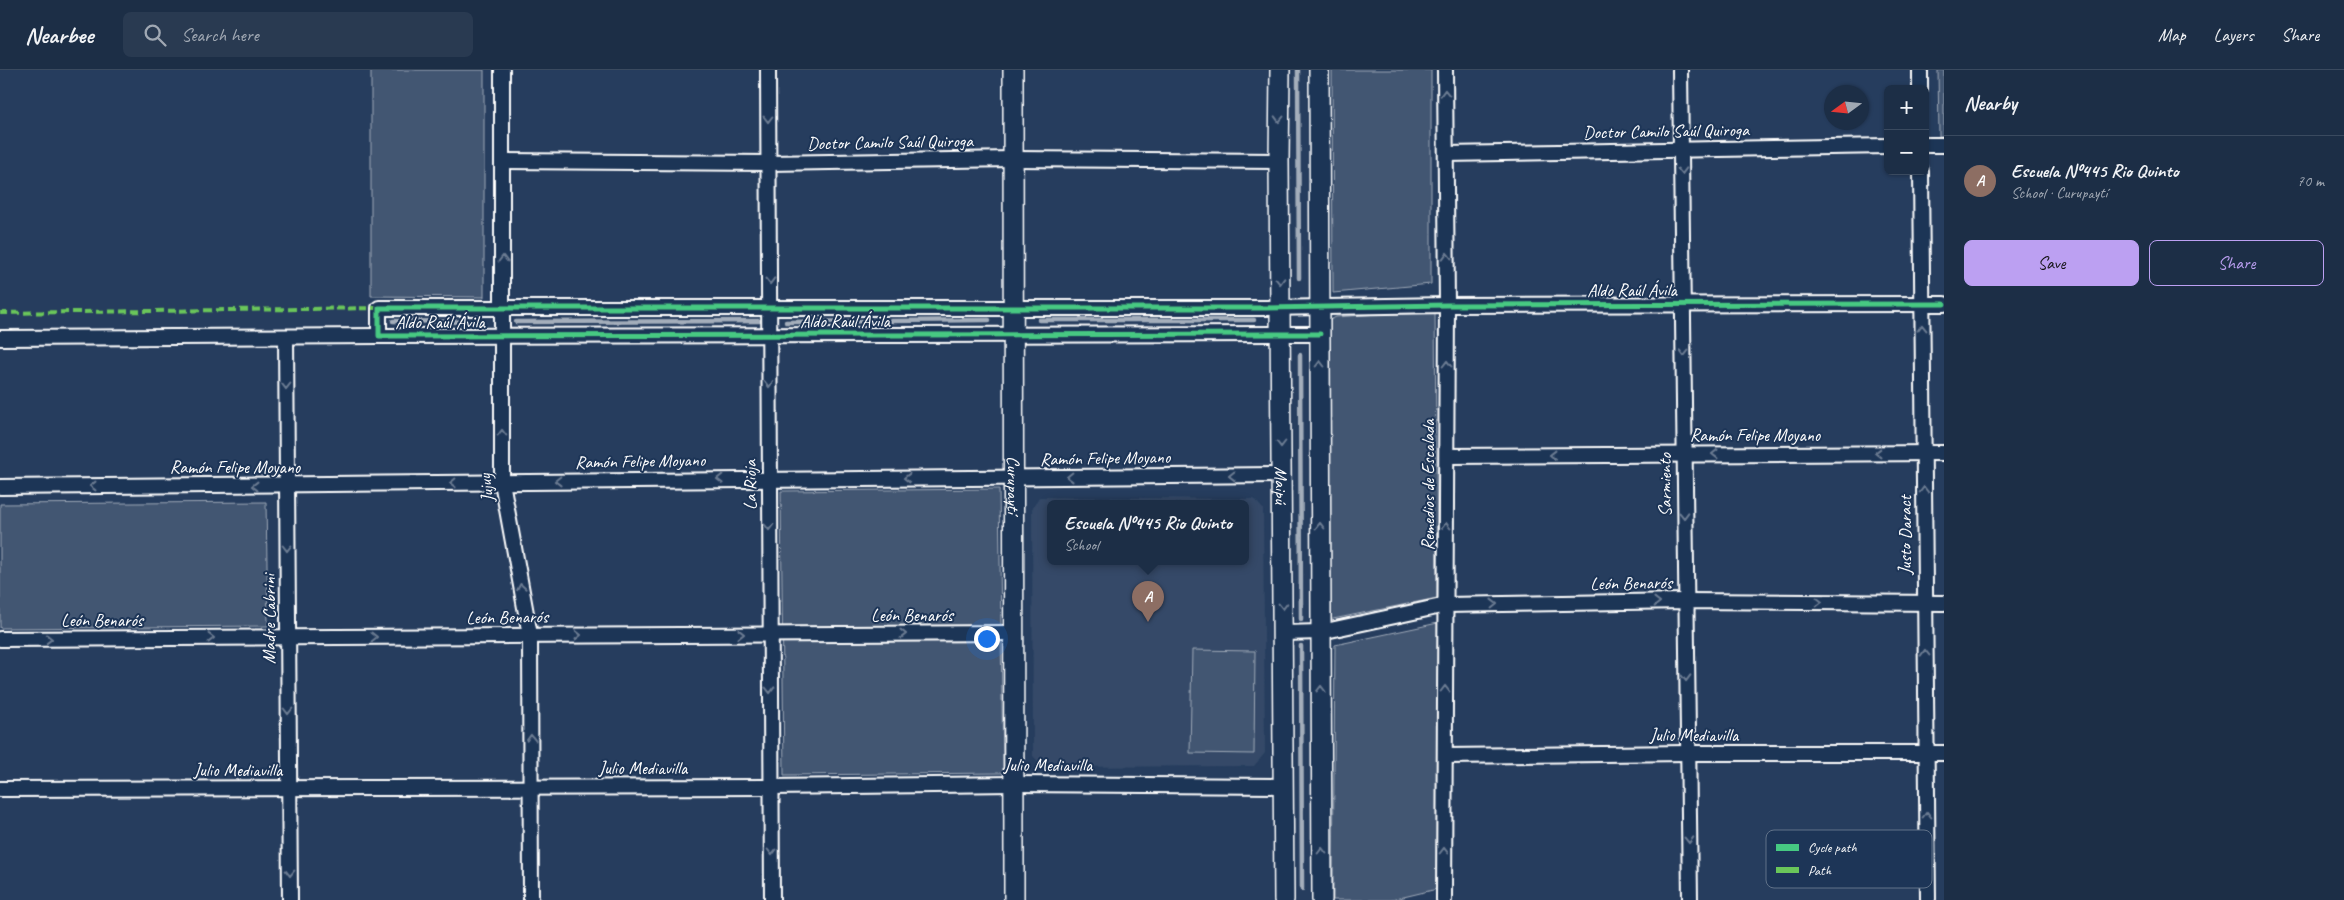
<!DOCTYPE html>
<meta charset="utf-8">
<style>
body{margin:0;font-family:Caveat,sans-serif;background:#293a51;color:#f1f3f6}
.controls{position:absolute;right:15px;top:15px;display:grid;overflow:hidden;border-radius:8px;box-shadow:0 1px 4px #0004}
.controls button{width:45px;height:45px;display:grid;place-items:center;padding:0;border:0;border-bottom:1px solid #3a4a5f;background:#1c2e46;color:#f1f3f6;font:25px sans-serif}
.compass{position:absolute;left:1824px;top:15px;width:45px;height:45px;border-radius:50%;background:#1c2e46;box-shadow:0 1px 4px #0004;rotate:255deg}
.you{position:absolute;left:986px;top:568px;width:18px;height:18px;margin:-12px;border:4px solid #fff;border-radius:50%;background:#1a73e8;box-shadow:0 0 0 8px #1a73e833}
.badge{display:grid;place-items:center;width:32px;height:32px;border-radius:50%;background:#bca0f2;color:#fff;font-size:16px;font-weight:700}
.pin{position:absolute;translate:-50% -41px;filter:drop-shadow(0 1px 2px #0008)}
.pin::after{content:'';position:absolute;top:26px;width:18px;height:15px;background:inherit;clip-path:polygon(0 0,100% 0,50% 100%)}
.popup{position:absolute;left:1047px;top:430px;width:202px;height:65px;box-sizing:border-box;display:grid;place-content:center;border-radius:8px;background:#1c2e46;filter:drop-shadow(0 1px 4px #0005);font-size:16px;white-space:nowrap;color:#a0a8b3}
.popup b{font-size:19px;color:#f1f3f6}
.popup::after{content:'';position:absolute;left:50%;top:100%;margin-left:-10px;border:10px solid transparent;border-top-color:#1c2e46}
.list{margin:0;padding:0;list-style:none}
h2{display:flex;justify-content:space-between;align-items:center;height:65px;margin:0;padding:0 20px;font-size:21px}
h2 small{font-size:16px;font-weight:400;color:#a0a8b3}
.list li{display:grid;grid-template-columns:32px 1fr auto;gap:15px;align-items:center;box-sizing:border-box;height:90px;padding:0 20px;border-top:1px solid #3a4a5f}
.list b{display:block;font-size:19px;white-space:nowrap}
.list p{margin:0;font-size:16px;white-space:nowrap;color:#a0a8b3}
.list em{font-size:16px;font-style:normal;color:#a0a8b3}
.actions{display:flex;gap:10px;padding:15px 20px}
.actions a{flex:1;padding:11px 0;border:1px solid #bca0f2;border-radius:8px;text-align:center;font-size:18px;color:#bca0f2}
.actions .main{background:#bca0f2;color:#111}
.icon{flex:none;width:28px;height:28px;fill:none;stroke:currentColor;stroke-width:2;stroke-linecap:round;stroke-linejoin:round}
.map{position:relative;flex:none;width:1944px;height:830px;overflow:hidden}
header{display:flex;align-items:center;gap:30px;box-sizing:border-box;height:70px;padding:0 25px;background:#1c2e46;border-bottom:1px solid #3a4a5f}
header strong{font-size:24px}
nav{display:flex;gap:28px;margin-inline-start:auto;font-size:18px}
.search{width:350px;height:45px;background:#293a51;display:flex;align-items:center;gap:12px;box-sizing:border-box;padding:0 18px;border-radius:8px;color:#a0a8b3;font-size:19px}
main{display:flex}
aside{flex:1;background:#1c2e46}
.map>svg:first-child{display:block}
.built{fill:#344a68;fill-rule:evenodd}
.green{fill:#425672;stroke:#a0aab8}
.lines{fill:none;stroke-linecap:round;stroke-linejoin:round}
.stream{stroke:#a4aebb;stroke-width:4.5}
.street-casing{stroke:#fff;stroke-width:18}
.secondary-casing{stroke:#fff;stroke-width:22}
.street{stroke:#1d3557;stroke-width:14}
.secondary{stroke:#1d3557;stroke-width:19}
.quiet{stroke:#6ac65a;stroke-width:4;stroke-dasharray:8 4;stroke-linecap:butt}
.cycleway-casing{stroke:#1d3557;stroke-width:8}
.cycleway{stroke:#46c982;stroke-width:5}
.oneway{stroke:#6c7c92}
.labels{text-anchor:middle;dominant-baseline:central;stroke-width:4;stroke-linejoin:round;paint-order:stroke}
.street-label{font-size:18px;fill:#fff;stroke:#1d3557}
.key{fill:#1d3557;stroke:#617289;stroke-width:1}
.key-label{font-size:14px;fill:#fff}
</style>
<header>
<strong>Nearbee</strong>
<div class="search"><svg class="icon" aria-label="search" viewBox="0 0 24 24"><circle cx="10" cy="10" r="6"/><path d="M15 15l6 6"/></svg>Search here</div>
<nav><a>Map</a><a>Layers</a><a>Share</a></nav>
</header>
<main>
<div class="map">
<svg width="1944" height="830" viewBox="0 0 1944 830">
<rect width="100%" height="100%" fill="#263d5e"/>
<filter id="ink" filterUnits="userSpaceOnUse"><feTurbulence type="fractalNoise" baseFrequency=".02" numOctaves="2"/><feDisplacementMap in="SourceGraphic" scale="10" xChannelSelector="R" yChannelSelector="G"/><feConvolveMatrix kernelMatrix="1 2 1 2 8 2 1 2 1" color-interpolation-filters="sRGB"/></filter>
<g filter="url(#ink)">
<path class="built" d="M1039 427 1254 429 1263 439 1265 683 1254 696 1044 697 1033 686 1032 439ZM1050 433H1246V491H1050Z"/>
<g class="green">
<path d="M371 0H484V227L371 226Z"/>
<path d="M1332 0H1431V214L1333 223Z"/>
<path d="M1938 0H1944V66H1939Z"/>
<path d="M1435 240 1437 528 1328 550V257L1330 250 1336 247Z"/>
<path d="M999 419 1003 703 784 705 781 421Z"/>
<path d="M266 432 268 556 0 558V434Z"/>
<path d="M1438 553 1437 819 1391 830H1333L1335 575Z"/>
<path d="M1192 580 1255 581 1254 684 1190 683Z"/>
</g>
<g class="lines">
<g class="stream">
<path d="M1298 0 1299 208"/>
<path d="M1039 250H1254"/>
<path d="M393 251 482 252"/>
<path d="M516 252 760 251"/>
<path d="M786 252 989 250"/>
<path d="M1300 285 1301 549"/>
<path d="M1301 576 1302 819"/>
</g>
<g class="street-casing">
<g id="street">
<path d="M502 0V412L530 565 531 830"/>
<path d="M768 0 772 830"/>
<path d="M1680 0C1685 276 1685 553 1690 829"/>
<path d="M1920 0V19"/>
<path d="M1925 75H1944"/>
<path d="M1446 84 1888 76"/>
<path d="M502 91 769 93 1013 89 1279 91"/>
<path d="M1921 101 1928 829"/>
<path d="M1320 264 379 266V238H1266L1447 235 1944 234"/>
<path d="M286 267 290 830"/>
<path d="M0 268 379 266"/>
<path d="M1447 386 1944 383"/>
<path d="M0 417 1281 405"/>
<path d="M1283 563 1321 562 1446 535 1685 531 1944 533"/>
<path d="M0 569 1014 563"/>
<path d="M1445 686 1687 683H1944"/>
<path d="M0 719 771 717 1014 714 1285 716"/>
<path d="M1444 830 1447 235 1445 0"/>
</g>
</g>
<g class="secondary-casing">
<g id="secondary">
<path id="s1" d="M1013 0 1014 830"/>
<path id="s2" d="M1280 0 1279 91 1284 830"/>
<path d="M1319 0 1322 830"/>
</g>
</g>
<use href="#street" class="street"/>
<use href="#secondary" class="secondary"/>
<path class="quiet" d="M0 243 379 238"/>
<g class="cycleway-casing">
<path id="cycleway" d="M1320 264 379 266V238H1266L1447 235 1944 234"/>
</g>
<use href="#cycleway" class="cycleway"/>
</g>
<defs><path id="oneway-chevron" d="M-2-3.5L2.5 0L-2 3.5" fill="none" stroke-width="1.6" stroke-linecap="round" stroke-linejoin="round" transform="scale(1.25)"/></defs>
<g class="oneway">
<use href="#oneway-chevron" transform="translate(1445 23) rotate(-91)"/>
<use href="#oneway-chevron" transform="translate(768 49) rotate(90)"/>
<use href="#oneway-chevron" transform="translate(1279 49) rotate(91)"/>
<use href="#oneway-chevron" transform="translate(1682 101) rotate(89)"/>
<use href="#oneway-chevron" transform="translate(1447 186) rotate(-91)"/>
<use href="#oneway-chevron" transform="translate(503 189) rotate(-90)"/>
<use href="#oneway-chevron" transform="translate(770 211) rotate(89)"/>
<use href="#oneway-chevron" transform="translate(1280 211) rotate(89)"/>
<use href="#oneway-chevron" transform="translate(1922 258) rotate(-91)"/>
<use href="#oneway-chevron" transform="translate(1684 283) rotate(91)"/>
<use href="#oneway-chevron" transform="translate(1320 294) rotate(-90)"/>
<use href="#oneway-chevron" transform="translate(1447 294) rotate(-90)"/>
<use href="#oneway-chevron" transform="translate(769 314) rotate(90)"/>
<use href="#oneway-chevron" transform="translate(286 316) rotate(90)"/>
<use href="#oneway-chevron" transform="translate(502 363) rotate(-90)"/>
<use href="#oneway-chevron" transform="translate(1281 374) rotate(90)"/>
<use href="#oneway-chevron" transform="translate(1878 383) rotate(180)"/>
<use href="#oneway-chevron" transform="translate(1715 384) rotate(180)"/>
<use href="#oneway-chevron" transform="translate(1553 385) rotate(180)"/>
<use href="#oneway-chevron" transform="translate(1232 406) rotate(179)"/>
<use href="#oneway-chevron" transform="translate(1070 407) rotate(179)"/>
<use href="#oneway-chevron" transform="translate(907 408) rotate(180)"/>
<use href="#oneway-chevron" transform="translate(720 409) rotate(179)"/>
<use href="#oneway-chevron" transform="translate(558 411) rotate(179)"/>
<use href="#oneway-chevron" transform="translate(453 413) rotate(179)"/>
<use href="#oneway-chevron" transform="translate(93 416) rotate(180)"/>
<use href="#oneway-chevron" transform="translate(255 416) rotate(180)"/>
<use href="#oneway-chevron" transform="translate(1924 420) rotate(-90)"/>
<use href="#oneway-chevron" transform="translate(1684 445) rotate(89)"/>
<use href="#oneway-chevron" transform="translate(1320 456) rotate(-90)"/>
<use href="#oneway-chevron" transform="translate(1446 456) rotate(-90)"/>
<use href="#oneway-chevron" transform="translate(769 457) rotate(90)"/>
<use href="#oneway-chevron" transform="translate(287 478) rotate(90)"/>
<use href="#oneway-chevron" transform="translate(521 517) rotate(-100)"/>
<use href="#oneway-chevron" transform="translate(1657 532) rotate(-1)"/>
<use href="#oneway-chevron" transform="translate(1819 532) rotate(1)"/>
<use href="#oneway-chevron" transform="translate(1494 534) rotate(-1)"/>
<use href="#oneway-chevron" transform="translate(1283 536) rotate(89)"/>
<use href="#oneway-chevron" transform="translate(741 564)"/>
<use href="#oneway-chevron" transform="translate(903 564)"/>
<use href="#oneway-chevron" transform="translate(578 565)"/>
<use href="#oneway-chevron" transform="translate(374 567) rotate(-1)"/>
<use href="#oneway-chevron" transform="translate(211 568)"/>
<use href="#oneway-chevron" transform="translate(49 569)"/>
<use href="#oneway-chevron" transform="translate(1925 583) rotate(-91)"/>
<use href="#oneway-chevron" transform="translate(1686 608) rotate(89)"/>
<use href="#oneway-chevron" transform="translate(1321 619) rotate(-90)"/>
<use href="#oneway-chevron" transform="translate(1445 619) rotate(-90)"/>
<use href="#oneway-chevron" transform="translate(770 620) rotate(89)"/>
<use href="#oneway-chevron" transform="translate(288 641) rotate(90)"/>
<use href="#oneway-chevron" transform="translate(531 668) rotate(-91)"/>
<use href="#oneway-chevron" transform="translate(1927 745) rotate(-90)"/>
<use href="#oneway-chevron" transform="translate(1689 770) rotate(89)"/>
<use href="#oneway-chevron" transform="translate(1322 781) rotate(-90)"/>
<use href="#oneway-chevron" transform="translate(1444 781) rotate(-90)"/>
<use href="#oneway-chevron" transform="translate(772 782) rotate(90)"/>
<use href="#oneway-chevron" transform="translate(290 803) rotate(90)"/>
</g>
</g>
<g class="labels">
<g class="street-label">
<text transform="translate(1666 61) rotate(-1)">Doctor Camilo Saúl Quiroga</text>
<text transform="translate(890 72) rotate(-1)">Doctor Camilo Saúl Quiroga</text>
<text x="1632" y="220">Aldo Raúl Ávila</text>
<text x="845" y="251">Aldo Raúl Ávila</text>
<text x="440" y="252">Aldo Raúl Ávila</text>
<text x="1755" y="365">Ramón Felipe Moyano</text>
<text transform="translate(1105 388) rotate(-1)">Ramón Felipe Moyano</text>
<text transform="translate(640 391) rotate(-1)">Ramón Felipe Moyano</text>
<text x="235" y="397">Ramón Felipe Moyano</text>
<text transform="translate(750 415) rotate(-90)">La Rioja</text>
<text stroke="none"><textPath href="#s1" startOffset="415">Curupaytí</textPath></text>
<text stroke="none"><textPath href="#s2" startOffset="415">Maipú</textPath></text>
<text transform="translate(1428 415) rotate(-90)">Remedios de Escalada</text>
<text transform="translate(1665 415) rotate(-90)">Sarmiento</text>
<text transform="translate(486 418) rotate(-96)">Jujuy</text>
<text transform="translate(1905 465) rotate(-90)">Justo Daract</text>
<text transform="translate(1631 513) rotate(-1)">León Benarós</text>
<text x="912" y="545">León Benarós</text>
<text transform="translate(507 547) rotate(-1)">León Benarós</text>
<text transform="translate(269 549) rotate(-90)">Madre Cabrini</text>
<text x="102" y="550">León Benarós</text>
<text x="1694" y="665">Julio Mediavilla</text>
<text x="1048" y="695">Julio Mediavilla</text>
<text x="643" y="698">Julio Mediavilla</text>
<text x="238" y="700">Julio Mediavilla</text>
</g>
</g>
<rect x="1766" y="760" width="166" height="58" rx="8" class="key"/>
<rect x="1776" y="774" width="23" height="7" fill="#46c982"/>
<rect x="1776" y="797" width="23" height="6" fill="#6ac65a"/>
<g class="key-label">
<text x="1808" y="782">Cycle path</text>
<text x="1808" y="805">Path</text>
</g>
</svg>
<div class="controls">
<button>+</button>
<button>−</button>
</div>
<svg class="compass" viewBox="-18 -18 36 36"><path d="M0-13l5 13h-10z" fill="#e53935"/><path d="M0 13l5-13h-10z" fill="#a0a8b3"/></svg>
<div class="you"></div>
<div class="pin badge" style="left:1148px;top:552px;background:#8d6e63">A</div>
<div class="popup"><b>Escuela Nº445 Rio Quinto</b>School</div>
</div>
<aside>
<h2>Nearby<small></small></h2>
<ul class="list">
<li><span class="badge" style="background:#8d6e63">A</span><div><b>Escuela Nº445 Rio Quinto</b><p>School · Curupaytí</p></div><em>70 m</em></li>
</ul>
<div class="actions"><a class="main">Save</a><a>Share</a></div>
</aside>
</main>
